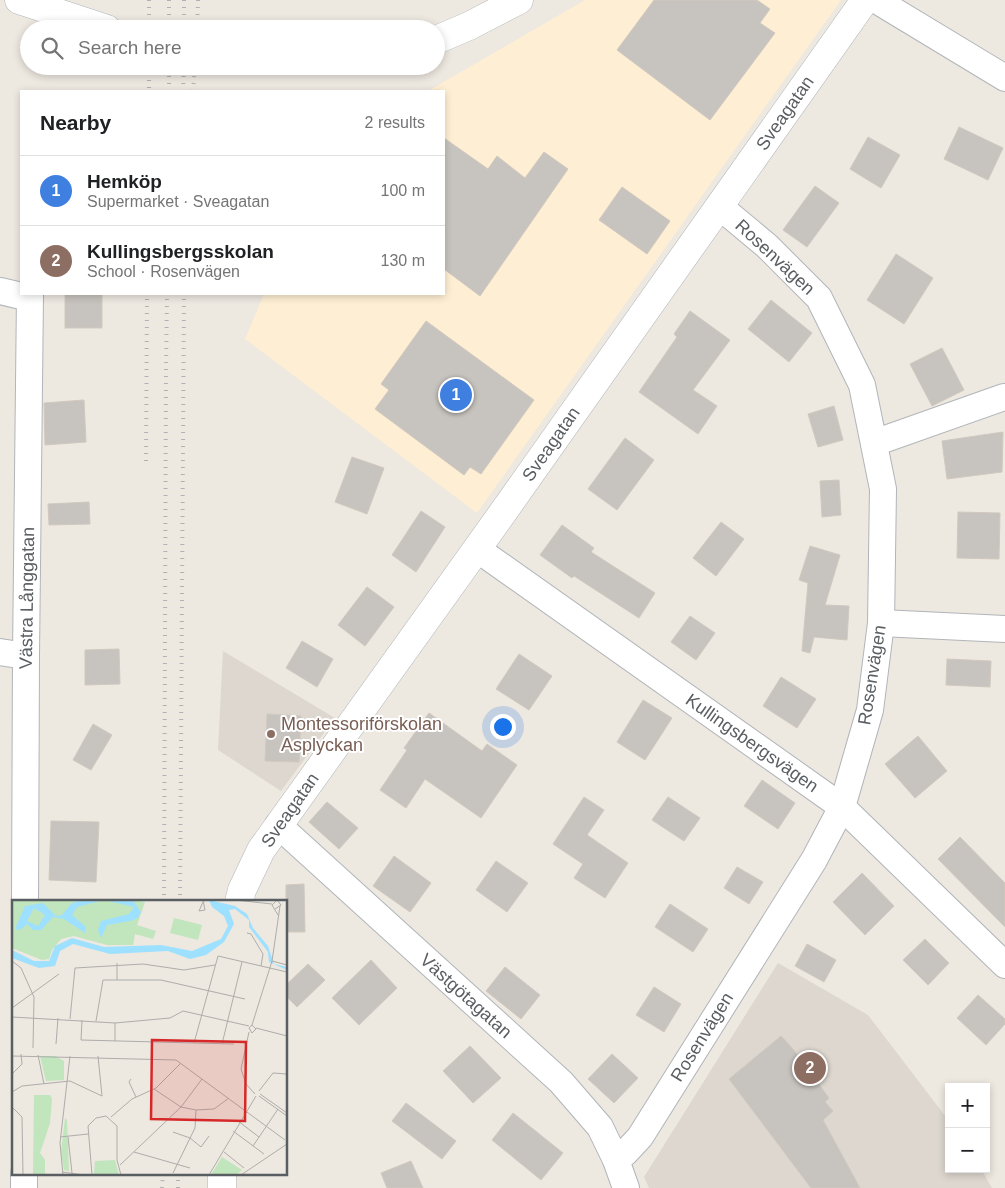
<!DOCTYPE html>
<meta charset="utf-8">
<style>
body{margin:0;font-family:Arial,sans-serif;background:#f2f2f2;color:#202124}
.controls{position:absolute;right:15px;bottom:15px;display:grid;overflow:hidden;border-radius:0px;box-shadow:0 2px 8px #0003}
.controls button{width:45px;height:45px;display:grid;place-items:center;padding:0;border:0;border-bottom:1px solid #e0e0e0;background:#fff;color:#202124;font:25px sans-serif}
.you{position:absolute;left:502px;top:726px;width:18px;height:18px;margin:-12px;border:4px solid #fff;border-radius:50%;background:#1a73e8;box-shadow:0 0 0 8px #1a73e833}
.badge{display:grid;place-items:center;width:32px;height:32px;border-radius:50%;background:#eb2830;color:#fff;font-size:16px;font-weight:700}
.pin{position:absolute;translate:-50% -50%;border:2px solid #fff;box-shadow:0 1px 5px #0006}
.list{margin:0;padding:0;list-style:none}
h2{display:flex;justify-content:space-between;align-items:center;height:65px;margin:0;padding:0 20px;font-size:21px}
h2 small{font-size:16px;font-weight:400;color:#757577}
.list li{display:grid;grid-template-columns:32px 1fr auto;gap:15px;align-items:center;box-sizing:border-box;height:70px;padding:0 20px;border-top:1px solid #e0e0e0}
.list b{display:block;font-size:19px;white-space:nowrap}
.list p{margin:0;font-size:16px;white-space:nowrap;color:#757577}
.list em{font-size:16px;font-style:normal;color:#757577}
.icon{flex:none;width:28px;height:28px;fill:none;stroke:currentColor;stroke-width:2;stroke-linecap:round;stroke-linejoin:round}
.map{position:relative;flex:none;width:1005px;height:1188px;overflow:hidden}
.search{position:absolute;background:#fff;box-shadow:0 2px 8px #0003;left:20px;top:20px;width:425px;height:55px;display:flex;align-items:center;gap:12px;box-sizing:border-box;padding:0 18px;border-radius:28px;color:#757577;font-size:19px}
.panel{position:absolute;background:#fff;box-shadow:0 2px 8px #0003;left:20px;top:90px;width:425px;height:205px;border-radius:0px}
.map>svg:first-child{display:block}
.commercial{fill:#feefd4}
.education{fill:#ddd7cf}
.building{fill:#c7c3be;stroke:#d1c9bf}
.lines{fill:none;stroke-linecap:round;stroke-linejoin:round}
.minor-casing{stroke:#b1b5b9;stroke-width:28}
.tertiary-casing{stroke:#b1b5b9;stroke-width:29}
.minor{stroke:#fff;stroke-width:26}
.tertiary{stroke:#fff;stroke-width:28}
.rail{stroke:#b0b1b2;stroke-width:4;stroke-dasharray:1 6;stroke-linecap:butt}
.education-dot{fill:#8d6e63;stroke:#fff;stroke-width:2}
.labels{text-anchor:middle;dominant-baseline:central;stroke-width:4;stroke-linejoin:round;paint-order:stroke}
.street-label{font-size:18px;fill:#595e62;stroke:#fff}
.education-label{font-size:18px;fill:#785e54;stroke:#fff;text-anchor:start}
.inset-road{fill:none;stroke:#aeadaa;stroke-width:1}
.view{fill:#d62828;fill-opacity:0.15;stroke:#d62828;stroke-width:2.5}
.inset-edge{fill:none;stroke:#595e62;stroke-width:2.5}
</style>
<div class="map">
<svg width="1005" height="1188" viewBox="0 0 1005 1188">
<rect width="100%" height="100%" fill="#ede8e0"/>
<path class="commercial" d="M585 0H841L477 513 245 339 264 294H444V91H428Z"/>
<g class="education">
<path d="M223 651 335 718 281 791 218 750Z"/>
<path d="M778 963 868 1015 949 1121V1169H981L992 1188H649L644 1177Z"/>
</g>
<g class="building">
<path d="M654 0H757L770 9 760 23 775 33 710 120 617 50Z"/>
<path d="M959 127 1003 148 988 180 944 159Z"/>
<path d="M868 137 900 155 881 188 850 169Z"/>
<path d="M444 138 488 169 497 156 525 178 544 152 568 169 480 296 444 269Z"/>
<path d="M815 186 839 203 807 247 783 230Z"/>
<path d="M622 187 670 221 647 254 599 220Z"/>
<path d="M896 254 933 278 904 324 867 300Z"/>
<rect x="65" y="294" width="37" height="34"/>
<path d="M771 300 812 333 789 362 748 329Z"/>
<path d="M690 311 730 340 693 390 717 406 698 434 639 392 677 337 674 334Z"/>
<path d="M426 321 534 400 481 474 470 467 464 475 375 409 389 390 381 384Z"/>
<path d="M942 348 964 390 932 406 910 364Z"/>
<path d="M84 400 86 442 45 445 44 403Z"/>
<path d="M834 406 843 440 818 447 808 414Z"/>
<path d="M1003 432 1002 472 947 479 942 441Z"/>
<path d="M625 438 654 460 617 510 588 489Z"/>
<path d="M352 457 384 468 367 514 335 502Z"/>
<path d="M839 480 841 515 822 517 820 481Z"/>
<path d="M89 502 90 524 49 525 48 504Z"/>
<path d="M421 511 445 527 416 572 392 555Z"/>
<path d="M958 512 1000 513 999 559 957 558Z"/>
<path d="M721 522 744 539 716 576 693 558Z"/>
<path d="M562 525 594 548 591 552 655 593 639 618 574 576 572 578 540 555Z"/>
<path d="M810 546 840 555 825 605 849 606 847 640 814 637 810 653 802 651 808 583 799 580Z"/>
<path d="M367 587 394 607 365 646 338 625Z"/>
<path d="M690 616 715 633 696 660 671 642Z"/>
<path d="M302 641 333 659 317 687 286 668Z"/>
<path d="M119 649 120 684 85 685V650Z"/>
<path d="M519 654 552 676 529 710 496 689Z"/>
<path d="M947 659 991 661 990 687 946 685Z"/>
<path d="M781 677 816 699 797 728 763 706Z"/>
<path d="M643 700 672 718 645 760 617 742Z"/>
<path d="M429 713 482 751 487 744 517 765 481 818 425 779 406 808 380 790 407 750 404 748Z"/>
<path d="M267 714 301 716 299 762 265 761Z"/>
<path d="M93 724 112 735 91 770 73 760Z"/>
<path d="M918 736 947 771 915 798 885 764Z"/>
<path d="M762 780 795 803 778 829 744 806Z"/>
<path d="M584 797 604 810 587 835 628 863 605 898 574 878 583 864 553 844Z"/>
<path d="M668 797 700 818 684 841 652 820Z"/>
<path d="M327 802 358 828 339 849 309 822Z"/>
<path d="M51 821 99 822 96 882 49 880Z"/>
<path d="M960 837 1005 883V927L938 859Z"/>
<path d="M394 856 431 883 410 912 373 886Z"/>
<path d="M496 861 528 883 507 912 476 890Z"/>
<path d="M737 867 763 882 749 904 724 888Z"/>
<path d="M862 873 894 906 865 935 833 902Z"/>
<path d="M304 884 305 932H286V885Z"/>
<path d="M670 904 708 929 693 952 655 927Z"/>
<path d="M925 939 949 963 928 985 903 960Z"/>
<path d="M807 944 836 960 824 982 795 966Z"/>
<path d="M371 960 397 988 359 1025 332 998Z"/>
<path d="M308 964 325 980 297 1007 286 996V985Z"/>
<path d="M505 967 540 995 521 1019 486 991Z"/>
<path d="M654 987 681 1004 664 1032 636 1015Z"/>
<path d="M978 995 1005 1019V1024L986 1045 957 1018Z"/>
<path d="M781 1036 793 1049 829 1098 825 1102 833 1111 823 1120 860 1188H811L729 1079Z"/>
<path d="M470 1046 501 1078 473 1103 443 1071Z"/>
<path d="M612 1054 638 1078 614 1103 588 1079Z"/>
<path d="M406 1103 456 1141 442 1159 392 1121Z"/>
<path d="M513 1113 563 1153 541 1180 492 1140Z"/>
<path d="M411 1161 423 1188H387L381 1173Z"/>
</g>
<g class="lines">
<g class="minor-casing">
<g id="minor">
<path d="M876 0 1005 78"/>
<path d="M0 291 30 298"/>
<path d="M874 443 1004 397"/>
<path d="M477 549 842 807 1005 965"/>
<path d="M881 623 1005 629"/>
<path d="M0 652 26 656"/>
<path d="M278 825 561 1082 600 1127 616 1160 626 1188"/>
<path d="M25 902 26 656 30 294"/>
<path d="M616 1160 626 1152 640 1137 814 860 842 807 870 710 881 623 883 489 862 385 819 298 767 246 719 206"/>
<path d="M24 1188V1174"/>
</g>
</g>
<g class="tertiary-casing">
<g id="tertiary">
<path d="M19 0 107 29"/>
<path d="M436 40 469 26 519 0"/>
<path d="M239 902 242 890 261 850 499 518 865 0"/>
<path d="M222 1188V1174"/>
</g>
</g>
<use href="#minor" class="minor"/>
<use href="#tertiary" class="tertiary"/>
<g class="rail">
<path d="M149 0V29"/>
<path d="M169 29V0"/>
<path d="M184 29V0"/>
<path d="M197 29 198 0"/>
<path d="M149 66V91"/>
<path d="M169 91V66"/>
<path d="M183 91 184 66"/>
<path d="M193 91 195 66"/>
<path d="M146 461 147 294"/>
<path d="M164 902 166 369 167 294"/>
<path d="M180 902 184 294"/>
<path d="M162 1188 163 1174"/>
<path d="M178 1188V1174"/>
</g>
</g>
<circle class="education-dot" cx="271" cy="734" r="5"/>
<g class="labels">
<g class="street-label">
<text transform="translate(785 113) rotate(-55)">Sveagatan</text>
<text transform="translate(775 257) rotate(43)">Rosenvägen</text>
<text transform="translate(551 444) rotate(-55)">Sveagatan</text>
<text transform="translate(27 598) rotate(-89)">Västra Långgatan</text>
<text transform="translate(872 675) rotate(-81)">Rosenvägen</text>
<text transform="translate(752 743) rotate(35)">Kullingsbergsvägen</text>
<text transform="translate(290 810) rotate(-55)">Sveagatan</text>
<text transform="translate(466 996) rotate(42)">Västgötagatan</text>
<text transform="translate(702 1037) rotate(-58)">Rosenvägen</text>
</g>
<g class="education-label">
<text x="281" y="724">Montessoriförskolan<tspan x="281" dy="21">Asplyckan</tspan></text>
</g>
</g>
<g transform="translate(12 900)">
<rect width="275" height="275" fill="#ede8e0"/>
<path d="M0 0H123L133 2 125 25 144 31 141 39 123 34 121 45H95L62 36 49 39 40 50 37 59 30 60 0 48ZM162 18 190 25 186 40 158 33ZM28 156H43L52 161V180L34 181ZM22 195H38L40 199 38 223 28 253 33 260V275H21ZM53 218 55 220 57 271 52 270 49 252ZM210 257 230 270 224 275H199ZM103 260 107 275H82L83 261Z" fill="#c1e5bc"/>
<path d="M67 0 121 1 129 12 126 18 118 21 95 25 89 38 86 30 89 21 117 14 122 7 92 0 65 7 60 15 74 27 73 33 52 19 41 17 29 30H21L15 24 8 30 3 29 13 6 31 3 44 16 50 15 59 4ZM22 8 33 15 26 26 15 21ZM197 0 223 6 235 14 241 28 256 46 262 64 275 67V70L257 62 256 52 237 27V20L223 9 217 10 222 24 212 42 194 55 178 59 156 51 98 54 61 44 48 51 43 66 27 68 0 58V50L22 61H37L43 46 60 38 92 47 149 45 180 51 209 39 216 26 212 16 200 7Z" fill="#9ee0ff" fill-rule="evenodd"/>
<path class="inset-road" d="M191 0 193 10 187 11 191 2M223 0 260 4M263 9 269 5 265 0 260 5 266 15M235 33 239 34 251 54 249 66M0 61 9 68 22 97 21 148M260 61 275 65M105 80V63M0 108 47 74M0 117 103 123 158 118 171 111 237 126M58 119 63 68 131 64 172 70 203 65M70 120 69 140 222 144M84 121 91 80H149L233 99M103 123V141M240 125 244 129 240 133 237 128 240 125 260 61 268 6M244 128 275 136M237 132 229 169 234 184 243 194M182 143 206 56 275 72M44 144 46 118M210 144 230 62M26 155 32 184M0 156 164 160 273 240M0 174 10 164 9 154M119 179 117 182 124 197M142 189 169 207 184 210 202 209 217 198M247 191 261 173 275 174M0 192 10 186 58 181 90 196 86 156M248 194 275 213M247 196 275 216M0 207 10 217 11 275M99 217 120 199 144 188 169 163M226 221 247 237M221 231 252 254M161 232 178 238 189 247 197 236M48 237 76 234M56 237 60 273M241 246 266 209M122 252 178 268M212 252 232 268M108 265 169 207 190 179M50 272 72 275M161 273 183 228 184 210M51 275 48 243 58 156M80 275 76 226 84 218 94 216 105 226V260L109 275M197 275 244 196M229 275 275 244"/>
<path class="view" d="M140 140 234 142 233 221 139 219Z"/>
<rect width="275" height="275" class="inset-edge"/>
</g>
</svg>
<div class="controls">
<button>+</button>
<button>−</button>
</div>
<div class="you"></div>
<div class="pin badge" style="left:456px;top:395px;background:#3f7fe0">1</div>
<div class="pin badge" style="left:810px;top:1068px;background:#8d6e63">2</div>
<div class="search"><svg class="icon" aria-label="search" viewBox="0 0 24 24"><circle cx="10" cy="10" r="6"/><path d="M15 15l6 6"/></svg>Search here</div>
<section class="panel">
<h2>Nearby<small>2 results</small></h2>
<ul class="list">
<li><span class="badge" style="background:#3f7fe0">1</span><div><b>Hemköp</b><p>Supermarket · Sveagatan</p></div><em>100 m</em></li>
<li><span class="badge" style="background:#8d6e63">2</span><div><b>Kullingsbergsskolan</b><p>School · Rosenvägen</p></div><em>130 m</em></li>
</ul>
</section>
</div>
